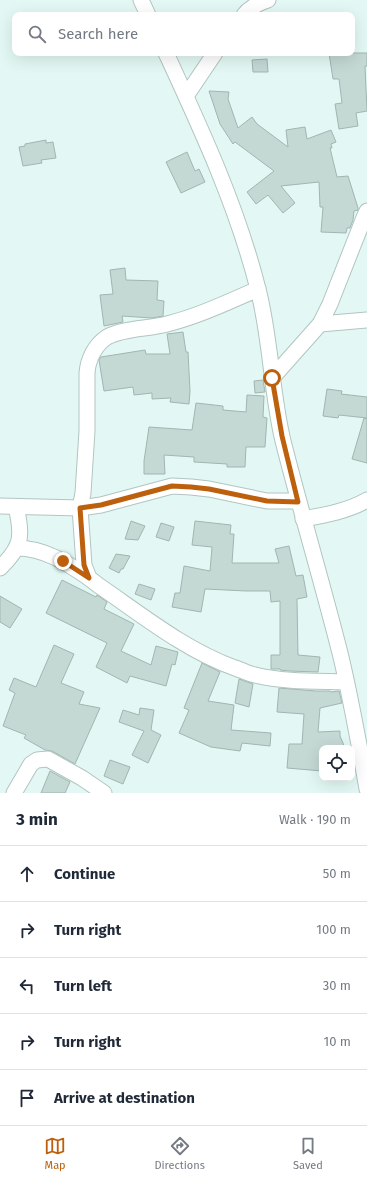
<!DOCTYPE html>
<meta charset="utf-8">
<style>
body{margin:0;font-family:"Fira Sans",sans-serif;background:#f2f2f3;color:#1f2937}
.controls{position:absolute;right:12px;bottom:12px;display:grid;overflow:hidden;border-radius:8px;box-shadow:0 4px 16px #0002}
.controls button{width:36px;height:36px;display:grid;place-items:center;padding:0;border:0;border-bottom:1px solid #e0e1e3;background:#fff;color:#1f2937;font:20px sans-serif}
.stop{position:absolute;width:12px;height:12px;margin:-9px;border:3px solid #bd600e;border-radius:50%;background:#fff}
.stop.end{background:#bd600e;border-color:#fff;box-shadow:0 1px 4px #0008}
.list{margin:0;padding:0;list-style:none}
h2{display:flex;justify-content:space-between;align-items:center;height:52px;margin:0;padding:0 16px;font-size:17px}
h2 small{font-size:13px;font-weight:400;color:#747a83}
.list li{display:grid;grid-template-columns:26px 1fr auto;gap:12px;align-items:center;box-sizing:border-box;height:56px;padding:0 16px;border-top:1px solid #e0e1e3}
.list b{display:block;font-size:15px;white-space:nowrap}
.list em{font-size:13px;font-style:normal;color:#747a83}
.icon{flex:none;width:22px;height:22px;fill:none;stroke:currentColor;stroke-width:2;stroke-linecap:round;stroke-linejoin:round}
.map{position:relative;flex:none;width:367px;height:793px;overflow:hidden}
.search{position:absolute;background:#fff;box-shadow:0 4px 16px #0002;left:12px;right:12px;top:12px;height:44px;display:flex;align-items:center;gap:10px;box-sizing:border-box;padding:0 14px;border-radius:8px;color:#747a83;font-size:15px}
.sheet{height:332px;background:#fff}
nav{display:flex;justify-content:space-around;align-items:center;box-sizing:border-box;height:56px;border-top:1px solid #e0e1e3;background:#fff;font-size:11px;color:#747a83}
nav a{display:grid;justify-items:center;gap:2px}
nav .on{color:#bd600e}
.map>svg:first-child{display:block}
.building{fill:#c4d8d4;stroke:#a1b5b1}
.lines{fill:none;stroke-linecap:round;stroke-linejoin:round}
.street-casing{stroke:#b1c5c1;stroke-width:17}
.street{stroke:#fff;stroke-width:15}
.route{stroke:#bd600e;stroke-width:5}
</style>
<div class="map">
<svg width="367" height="793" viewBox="0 0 367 793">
<rect width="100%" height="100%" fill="#e3f8f4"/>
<g class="building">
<path d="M329 53H367V66H365L367 111 356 113 358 126 339 129 335 104 342 103 339 79H333Z"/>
<path d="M267 59 268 72H253L252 60Z"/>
<path d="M209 91 229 92 228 99 238 128 252 117 257 124 288 147 286 130 305 127 307 139 331 130 336 142 331 144 332 148H330L337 177 348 176 358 208V210L354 211 353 220 350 228H347L346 233 321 232 323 207H320L319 182 281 186 295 203 283 213 268 195 256 204 247 192 274 171 235 142 233 144 220 124Z"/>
<path d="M46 140V143L53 142 56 158 41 160 42 163 23 166 19 147 25 146V144Z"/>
<path d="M187 152 195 171 199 169 205 182 181 193 166 162Z"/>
<path d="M125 268 126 280 158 281 157 300 164 301 163 316 152 318 122 316 123 322 104 326 100 295 113 294 110 270Z"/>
<path d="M183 332 186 352H188L190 391 189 404 170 402 171 398 152 399V393L134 395 133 387 104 391 99 360 101 357 145 350 146 354H170L167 334Z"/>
<path d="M263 380 265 392 255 393 254 381Z"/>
<path d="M327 389 342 391 341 394 367 397V418L339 415 338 418 323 416Z"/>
<path d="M247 395 264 396 263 417 267 418 265 447H246L245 467H227V464L194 462V457L164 455 165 474H144V461L149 427 192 430 196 403 223 406V410L246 412Z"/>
<path d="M364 418 367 419V463L352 459Z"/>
<path d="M131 521 145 526 138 540 125 539Z"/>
<path d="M195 521 231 525 230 534H234L232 563H279L275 549 289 546 296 576 303 575 307 597 297 599 298 655 320 657 318 672 289 671 280 670V669H271V655H280V601L271 602 270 591H246L205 589 201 612 172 607 175 593H180L184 566 210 571 212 547 192 545Z"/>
<path d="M161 523 174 527 169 541 156 537Z"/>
<path d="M116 554 130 556 123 569H121L119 573 109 568Z"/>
<path d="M62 580 96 597 97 595 107 602 104 609 134 624 121 651 151 665 156 646 178 652 175 665 172 664 166 686 130 676 127 683 96 667 107 643 46 613Z"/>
<path d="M139 584 155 589 151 600 135 594Z"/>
<path d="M0 596 22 609 10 628 0 622Z"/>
<path d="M54 645 74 654 61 683 84 692 79 704 100 708 75 764 52 751 45 750 24 738 26 735 3 726 15 693 9 690 14 678 36 687Z"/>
<path d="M202 663 220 672 208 701 234 705 231 730 271 733 270 746 242 743 240 751 211 747 179 733 189 710 184 708Z"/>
<path d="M239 679 253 684 249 707 235 703Z"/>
<path d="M279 688 316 691H330L331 692 339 691 342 703 320 708 318 732 340 731V736L345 748H322V771L287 768 289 744H302L304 714 277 712Z"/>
<path d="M140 708 154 710 151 730 161 735 148 763 132 755 144 731 119 722 123 710 139 715Z"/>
<path d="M110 760 130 767 123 784 104 776Z"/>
<path d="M50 771 70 782 65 793H41Z"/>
</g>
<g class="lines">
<g class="street-casing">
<g id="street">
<path d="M141 0 148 15"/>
<path d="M244 15C250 7 259 3 268 0"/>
<path d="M166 53C202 131 237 206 258 289 271 339 271 391 283 441 301 512 322 582 340 653 351 698 359 744 367 789"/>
<path d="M186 96 215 53"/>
<path d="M258 289C228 302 199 316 167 324 149 329 123 328 107 337 95 345 88 359 87 373V431L83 493 80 508 84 565 89 578 98 585C142 615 185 650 235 668 242 670 249 674 255 675 284 682 316 681 346 682"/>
<path d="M320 324 367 320"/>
<path d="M272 378 320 324 330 304 365 215 367 211"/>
<path d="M0 506 80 508 101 505 172 486 191 487 209 489 267 501H298"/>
<path d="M303 519C325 515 348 511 367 500"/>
<path d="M17 548C44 548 67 563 89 578"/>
<path d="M0 568C22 547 23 536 16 507"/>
<path d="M14 793 31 764 37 760 48 759 82 778 104 793"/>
</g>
</g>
<use href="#street" class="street"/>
</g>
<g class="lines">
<path class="route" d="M63 561 89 578 84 565 80 508 101 505 172 486 191 487 209 489 267 501 298 502 282 436 272 378"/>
</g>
</svg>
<div class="controls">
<button><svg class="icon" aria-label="locate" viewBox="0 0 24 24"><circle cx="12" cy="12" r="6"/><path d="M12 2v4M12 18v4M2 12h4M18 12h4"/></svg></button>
</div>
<div class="stop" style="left:272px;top:378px"></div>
<div class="stop end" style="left:63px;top:561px"></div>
<div class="search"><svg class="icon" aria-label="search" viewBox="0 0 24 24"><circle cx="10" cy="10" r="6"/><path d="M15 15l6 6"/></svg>Search here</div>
</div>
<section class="sheet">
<h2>3 min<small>Walk · 190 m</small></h2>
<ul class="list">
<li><svg class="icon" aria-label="ahead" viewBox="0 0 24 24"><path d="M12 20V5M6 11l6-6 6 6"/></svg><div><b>Continue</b></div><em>50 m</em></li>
<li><svg class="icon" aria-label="right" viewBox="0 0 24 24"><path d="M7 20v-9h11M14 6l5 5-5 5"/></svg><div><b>Turn right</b></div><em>100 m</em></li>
<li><svg class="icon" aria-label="left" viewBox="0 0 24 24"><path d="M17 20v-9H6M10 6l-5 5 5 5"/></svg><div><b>Turn left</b></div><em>30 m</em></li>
<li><svg class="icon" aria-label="right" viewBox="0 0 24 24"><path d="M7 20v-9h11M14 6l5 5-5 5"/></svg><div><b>Turn right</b></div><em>10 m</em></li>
<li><svg class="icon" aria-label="arrive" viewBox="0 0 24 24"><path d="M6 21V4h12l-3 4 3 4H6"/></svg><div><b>Arrive at destination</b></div></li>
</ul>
</section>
<nav>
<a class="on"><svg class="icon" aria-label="map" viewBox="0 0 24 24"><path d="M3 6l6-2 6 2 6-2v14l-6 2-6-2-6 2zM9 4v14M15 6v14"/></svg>Map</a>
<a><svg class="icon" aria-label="directions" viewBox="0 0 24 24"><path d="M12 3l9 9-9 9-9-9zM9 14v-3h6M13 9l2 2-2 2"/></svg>Directions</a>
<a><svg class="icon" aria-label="saved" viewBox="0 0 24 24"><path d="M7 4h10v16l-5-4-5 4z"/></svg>Saved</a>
</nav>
